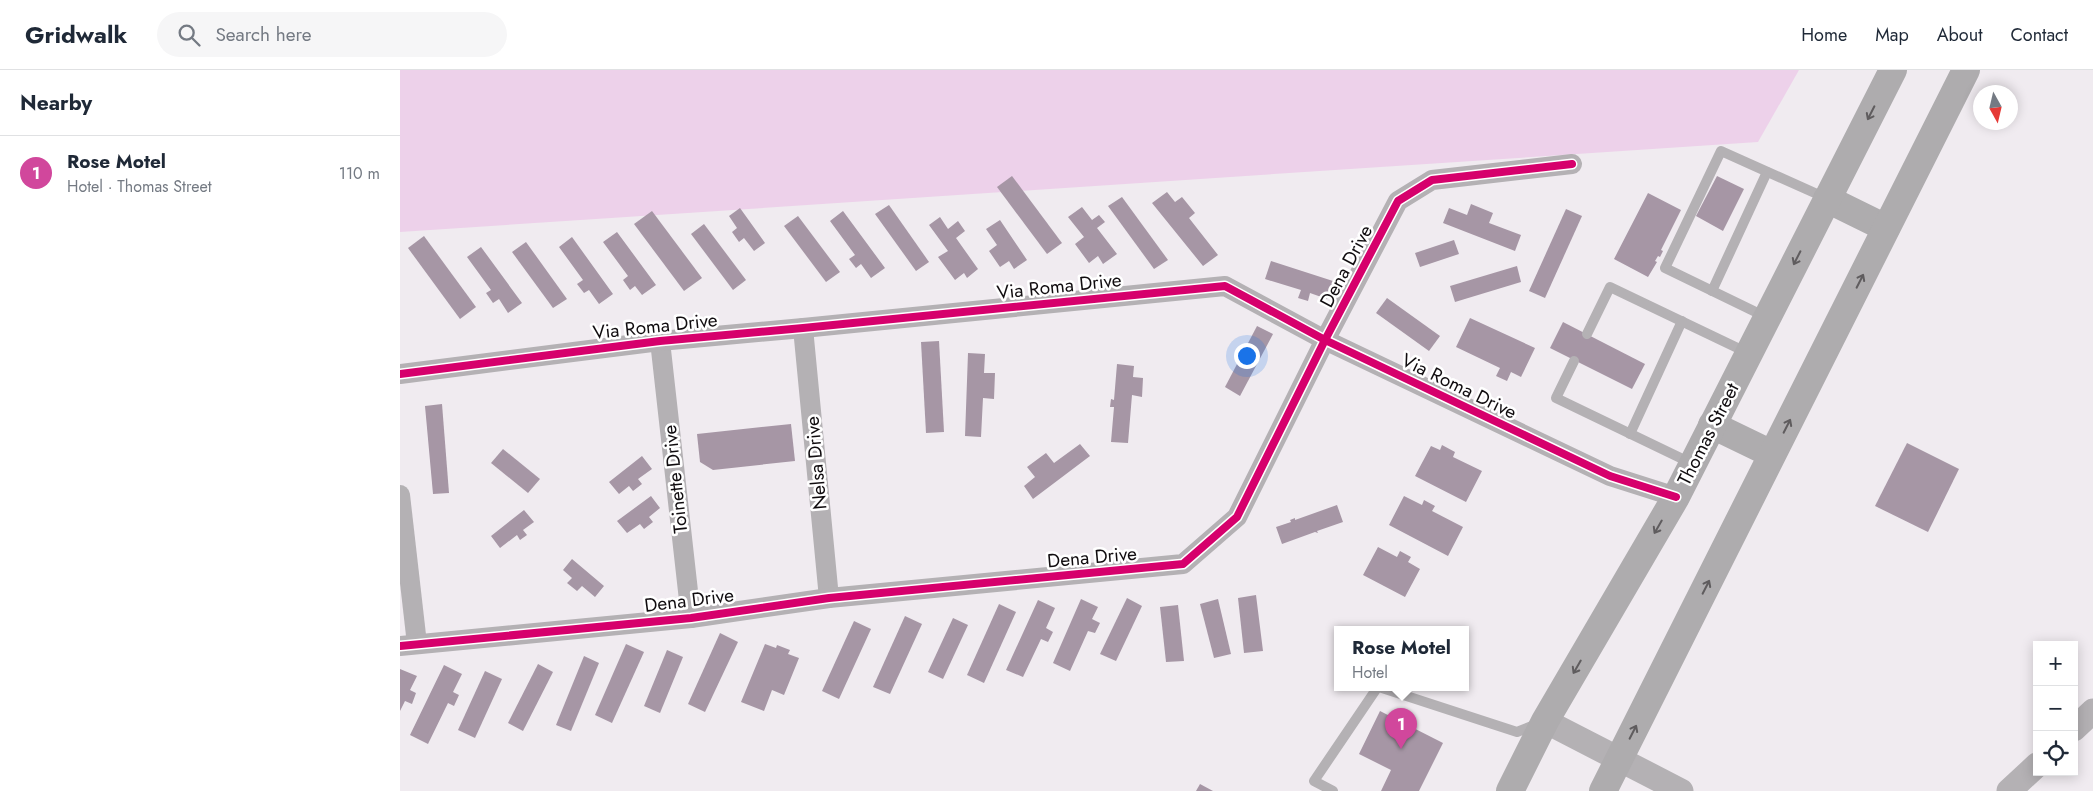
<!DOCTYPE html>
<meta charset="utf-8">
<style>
body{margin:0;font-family:Jost,sans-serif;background:#f6f6f7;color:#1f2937}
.controls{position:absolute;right:15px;bottom:15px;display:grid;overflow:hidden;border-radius:0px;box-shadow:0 2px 12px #0003}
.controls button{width:45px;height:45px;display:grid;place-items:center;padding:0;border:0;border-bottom:1px solid #e0e1e3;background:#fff;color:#1f2937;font:25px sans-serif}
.compass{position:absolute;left:1573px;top:15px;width:45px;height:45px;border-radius:50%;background:#fff;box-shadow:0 2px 12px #0003;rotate:172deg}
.you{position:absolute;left:846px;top:285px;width:18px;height:18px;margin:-12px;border:4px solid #fff;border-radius:50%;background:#1a73e8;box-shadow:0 0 0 8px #1a73e833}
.badge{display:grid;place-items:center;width:32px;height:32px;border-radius:50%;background:#2563eb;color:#fff;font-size:16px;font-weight:700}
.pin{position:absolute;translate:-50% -41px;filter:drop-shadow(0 1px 2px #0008)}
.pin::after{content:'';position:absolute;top:26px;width:18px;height:15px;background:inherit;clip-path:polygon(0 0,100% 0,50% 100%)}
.popup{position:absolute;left:934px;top:556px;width:135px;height:65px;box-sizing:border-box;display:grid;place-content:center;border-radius:0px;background:#fff;filter:drop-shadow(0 1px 4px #0005);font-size:16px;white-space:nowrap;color:#747a83}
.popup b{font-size:19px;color:#1f2937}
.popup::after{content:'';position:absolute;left:50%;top:100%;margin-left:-10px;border:10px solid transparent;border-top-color:#fff}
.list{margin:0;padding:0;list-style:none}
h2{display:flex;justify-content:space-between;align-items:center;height:65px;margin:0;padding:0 20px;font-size:21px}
h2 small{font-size:16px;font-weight:400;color:#747a83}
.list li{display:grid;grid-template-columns:32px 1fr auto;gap:15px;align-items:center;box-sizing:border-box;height:75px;padding:0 20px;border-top:1px solid #e0e1e3}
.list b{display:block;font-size:19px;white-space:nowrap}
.list p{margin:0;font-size:16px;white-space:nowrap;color:#747a83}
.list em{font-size:16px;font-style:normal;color:#747a83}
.icon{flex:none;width:28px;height:28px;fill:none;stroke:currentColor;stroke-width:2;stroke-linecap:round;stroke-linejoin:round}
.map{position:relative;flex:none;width:1693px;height:721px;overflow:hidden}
header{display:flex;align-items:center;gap:30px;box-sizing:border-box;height:70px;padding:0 25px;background:#fff;border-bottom:1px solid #e0e1e3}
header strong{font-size:24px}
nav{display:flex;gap:28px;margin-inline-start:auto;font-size:18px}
.search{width:350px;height:45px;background:#f6f6f7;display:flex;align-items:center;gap:12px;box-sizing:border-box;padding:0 18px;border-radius:28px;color:#747a83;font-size:19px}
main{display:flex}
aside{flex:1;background:#fff}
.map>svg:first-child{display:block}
.green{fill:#edd1ea}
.building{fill:#a696a5}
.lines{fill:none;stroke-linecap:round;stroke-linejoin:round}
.service{stroke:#b4b1b4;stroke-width:10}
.minor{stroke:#b4b1b4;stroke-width:20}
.tertiary{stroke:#b4b1b4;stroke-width:25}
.trunk{stroke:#aeacae;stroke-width:28}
.cycleway-casing{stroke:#fff;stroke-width:11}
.cycleway{stroke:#d6006c;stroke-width:8}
.oneway{stroke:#5f5c5e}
.labels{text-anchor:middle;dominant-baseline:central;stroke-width:5;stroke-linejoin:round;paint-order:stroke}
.street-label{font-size:19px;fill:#100c0f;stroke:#fff}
</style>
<header>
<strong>Gridwalk</strong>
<div class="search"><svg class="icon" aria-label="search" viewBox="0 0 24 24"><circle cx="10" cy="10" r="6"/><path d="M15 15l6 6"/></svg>Search here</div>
<nav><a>Home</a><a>Map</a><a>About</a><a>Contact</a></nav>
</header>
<main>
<aside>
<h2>Nearby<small></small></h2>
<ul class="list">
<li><span class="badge" style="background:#d1479c">1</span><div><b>Rose Motel</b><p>Hotel · Thomas Street</p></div><em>110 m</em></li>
</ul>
</aside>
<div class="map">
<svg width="1693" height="721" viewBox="0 0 1693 721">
<rect width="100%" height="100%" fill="#f0ebf0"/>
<path class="green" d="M0 0H1399L1358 72 0 162Z"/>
<g class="building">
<path d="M612 106 662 173 647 184 597 117Z"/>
<path d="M1317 106 1344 119 1323 161 1296 146Z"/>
<path d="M767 122 775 132 782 127 795 143 789 148 818 185 803 196 752 133Z"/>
<path d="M1248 123 1281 140 1261 180 1263 181 1260 187 1258 186 1255 191 1257 192 1248 207 1214 189Z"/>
<path d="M722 127 768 190 754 199 708 136Z"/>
<path d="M1071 134 1093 143 1089 153 1121 165 1115 181 1043 153 1049 138 1067 145Z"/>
<path d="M489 135 529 192 516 201 475 144Z"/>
<path d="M682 137 692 150 699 145 705 152 697 158 717 184 703 194 698 186 689 193 675 174 684 167 668 147Z"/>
<path d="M340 138 365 173 354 181 344 168 339 172 332 162 337 158 329 146Z"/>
<path d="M1166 139 1182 146 1145 228 1129 221Z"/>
<path d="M252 141 302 208 284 221 234 154Z"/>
<path d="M443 141 485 198 471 208 461 194 456 198 449 189 455 185 430 151Z"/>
<path d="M398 146 440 202 426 212 384 156Z"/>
<path d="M540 147 548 159 558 151 565 161 556 168 578 199 567 208 564 203 555 210 538 187 548 181 529 155Z"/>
<path d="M600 150 627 190 614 199 609 191 600 197 589 181 597 175 586 159Z"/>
<path d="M304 154 346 210 333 220 291 164Z"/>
<path d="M217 162 256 215 242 225 235 216 230 220 223 210 228 206 203 172Z"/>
<path d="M24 166 76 237 60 249 8 178Z"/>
<path d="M172 167 213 224 199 234 189 220 184 223 177 214 183 210 159 177Z"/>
<path d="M1054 170 1059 184 1020 197 1015 183Z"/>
<path d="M126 172 167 229 153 238 112 182Z"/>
<path d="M81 177 122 233 108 243 99 229 93 233 86 223 91 220 67 187Z"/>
<path d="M871 191 933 211 927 229 910 223 908 231 898 228 901 220 865 209Z"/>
<path d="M1117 196 1121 212 1055 232 1050 216Z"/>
<path d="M987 228 1040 266 1029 281 976 243Z"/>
<path d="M1070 248 1135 278 1121 307 1111 302 1107 311 1096 306 1100 298 1056 277Z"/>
<path d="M1163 252 1245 294 1232 319 1150 278Z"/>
<path d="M857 256 873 264 840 326 825 317Z"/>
<path d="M539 271 544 362 526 363 521 272Z"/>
<path d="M568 283 585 284 584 303H595L594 329 583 328 581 367 565 366Z"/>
<path d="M717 294 734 296 733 307 743 308 742 327 732 325 728 373 711 372 714 337H710L711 329 714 330Z"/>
<path d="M42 334 49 423 33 424 25 336Z"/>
<path d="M391 354 395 391 313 400 300 392 297 364Z"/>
<path d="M1507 373 1559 399 1528 462 1475 436Z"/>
<path d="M680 374 690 386 633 429 624 416 635 407 627 397 646 383 654 393Z"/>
<path d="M1042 375 1055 382 1053 387 1082 401 1066 432 1015 406 1031 376 1040 380Z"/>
<path d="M103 379 140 409 128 423 91 393Z"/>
<path d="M242 386 252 399 238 409 242 414 233 421 229 416 219 424 209 412Z"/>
<path d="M251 426 260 438 249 447 253 452 244 459 240 454 227 463 217 451Z"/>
<path d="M1004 426 1022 435 1024 430 1035 436 1032 441 1063 457 1048 486 989 455Z"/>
<path d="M937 435 943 452 917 461 918 463 915 462 882 474 876 457 891 452 890 450 895 448V450Z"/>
<path d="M124 440 134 452 123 460 127 465 120 470 117 465 100 478 91 466Z"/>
<path d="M978 477 997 487 1000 481 1011 487 1008 492 1020 499 1005 527 963 505Z"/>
<path d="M172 489 204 516 195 527 182 516 177 521 167 513 172 508 163 500Z"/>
<path d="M856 525 863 581 844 583 838 528Z"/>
<path d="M727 528 742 536 716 591 700 584Z"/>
<path d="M681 529 698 537 692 549 700 553 695 563 688 561 670 601 653 593Z"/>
<path d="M818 529 831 584 814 588 800 534Z"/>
<path d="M638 530 655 538 646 558 653 562 648 572 641 569 623 607 606 600Z"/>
<path d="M599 534 616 542 584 613 567 605Z"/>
<path d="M778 535 784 591 766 592 760 537Z"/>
<path d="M505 546 522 554 490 624 473 617Z"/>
<path d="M553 548 568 555 543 609 528 602Z"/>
<path d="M454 551 471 559 439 629 422 621Z"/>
<path d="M320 563 338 572 305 642 288 634Z"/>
<path d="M226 574 244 582 212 653 195 645Z"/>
<path d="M365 574 376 578 377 575 390 580 388 584 399 588 384 625 372 620 364 641 341 632Z"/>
<path d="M267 580 283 587 260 643 244 636Z"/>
<path d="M184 586 199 593 171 661 156 655Z"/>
<path d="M138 594 153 602 123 661 108 653Z"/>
<path d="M44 595 62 604 53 622 59 625 54 636 48 633 28 674 10 665Z"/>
<path d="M0 599 17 606 10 620 16 623 12 634 5 631 0 641Z"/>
<path d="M85 601 102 609 75 668 58 660Z"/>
<path d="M980 641 1043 673 1019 721H981L991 700 959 684Z"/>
<path d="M800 714 813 721H796Z"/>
</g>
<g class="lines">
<g class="service">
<path d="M1312 221 1367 102"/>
<path d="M1366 247 1265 198 1321 81 1426 128"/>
<path d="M1187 264 1210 217 1348 283"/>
<path d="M1174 291 1156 328 1291 393"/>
<path d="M1230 364 1282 251"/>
<path d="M982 618 1117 662 1137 654"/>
<path d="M933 721 914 711 977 618"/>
</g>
<g class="minor">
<path d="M403 258 429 528"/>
<path d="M260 271 291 548"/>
<path d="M0 304 260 271 403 258 825 216 925 270 1210 406 1276 427"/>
<path d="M0 425 17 574"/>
<path d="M0 576 291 548 429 528 783 494 837 447 925 270 998 131 1032 110 1172 94"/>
</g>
<g class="tertiary">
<path d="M1145 651 1281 721"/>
<path d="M1674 659 1693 641"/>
<path d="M1609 721 1637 695"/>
</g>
<g class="trunk">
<path d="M1427 129 1486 158"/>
<path d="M1312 355 1372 384"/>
<path d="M1110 721 1145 651 1276 427 1493 0"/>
<path d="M1203 721 1566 0"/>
</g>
<g class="cycleway-casing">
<g id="cycleway">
<path d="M0 304 260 271 403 258 825 216 925 270 1210 406 1276 427"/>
<path d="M0 576 291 548 429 528 783 494 837 447 925 270 998 131 1032 110 1172 94"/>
</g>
</g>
<use href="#cycleway" class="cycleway"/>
</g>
<defs><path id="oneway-shaft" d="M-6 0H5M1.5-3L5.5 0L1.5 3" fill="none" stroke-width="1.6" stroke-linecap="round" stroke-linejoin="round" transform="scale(1.25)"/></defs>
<g class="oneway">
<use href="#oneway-shaft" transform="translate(1471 43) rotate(117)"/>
<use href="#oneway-shaft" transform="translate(1397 188) rotate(117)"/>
<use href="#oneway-shaft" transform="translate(1460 211) rotate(-63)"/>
<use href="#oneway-shaft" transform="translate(1387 356) rotate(-63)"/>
<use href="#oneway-shaft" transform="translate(1258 457) rotate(120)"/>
<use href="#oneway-shaft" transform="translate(1306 517) rotate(-63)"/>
<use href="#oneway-shaft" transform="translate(1177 597) rotate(120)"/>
<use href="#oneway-shaft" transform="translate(1233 662) rotate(-63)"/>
</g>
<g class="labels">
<g class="street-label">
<text transform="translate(946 196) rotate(-62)">Dena Drive</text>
<text transform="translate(659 216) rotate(-6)">Via Roma Drive</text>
<text transform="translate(255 256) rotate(-6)">Via Roma Drive</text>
<text transform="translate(1059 316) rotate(26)">Via Roma Drive</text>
<text transform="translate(1308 364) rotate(-63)">Thomas Street</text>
<text transform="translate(416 393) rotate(-95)">Nelsa Drive</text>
<text transform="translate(275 409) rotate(-96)">Toinette Drive</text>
<text transform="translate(692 487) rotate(-5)">Dena Drive</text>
<text transform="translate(289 530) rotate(-7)">Dena Drive</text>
</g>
</g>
</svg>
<div class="controls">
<button>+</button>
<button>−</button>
<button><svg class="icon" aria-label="locate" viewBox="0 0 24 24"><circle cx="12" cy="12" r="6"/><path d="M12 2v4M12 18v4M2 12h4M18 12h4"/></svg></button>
</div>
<svg class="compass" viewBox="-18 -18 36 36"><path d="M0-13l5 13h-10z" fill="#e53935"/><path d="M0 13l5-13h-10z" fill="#747a83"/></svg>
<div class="you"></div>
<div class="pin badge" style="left:1001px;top:679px;background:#d1479c">1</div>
<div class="popup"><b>Rose Motel</b>Hotel</div>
</div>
</main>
